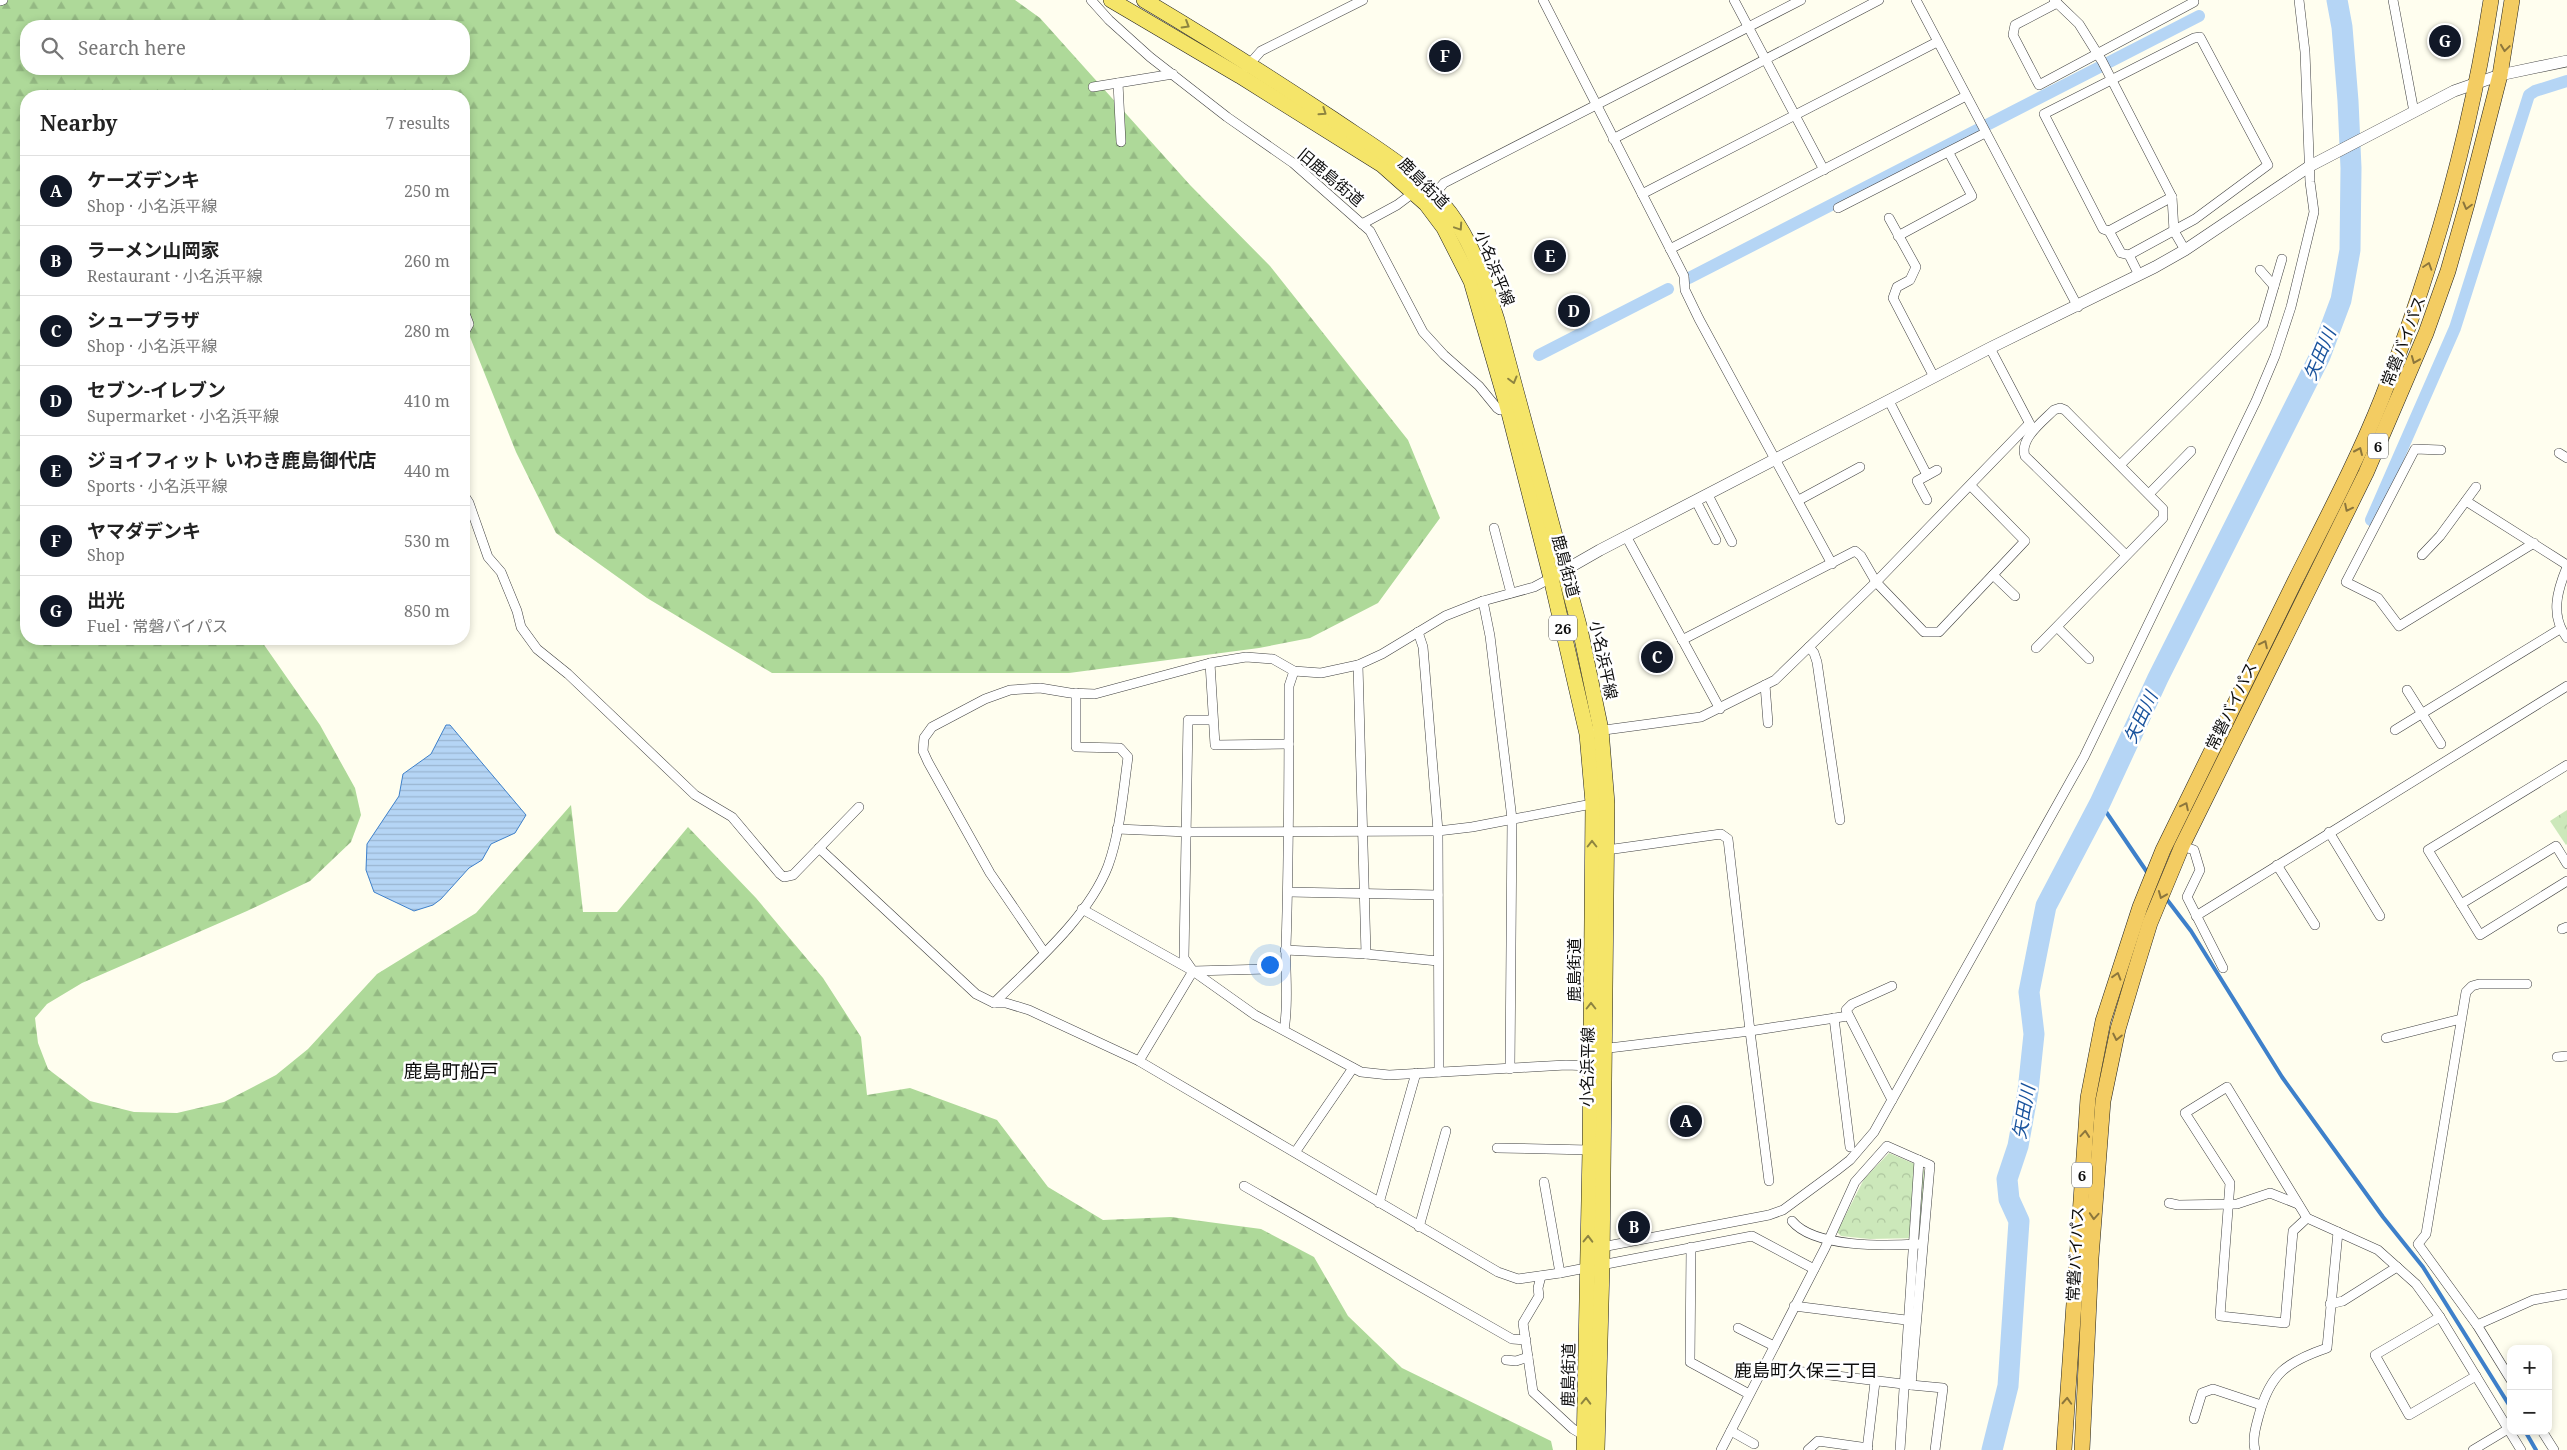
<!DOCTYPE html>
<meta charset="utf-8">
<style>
body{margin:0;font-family:"Noto Serif","Noto Sans JP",serif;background:#f2f2f2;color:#222}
.controls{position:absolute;right:15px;bottom:15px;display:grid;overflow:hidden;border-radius:10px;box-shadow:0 2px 8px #0003}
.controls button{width:45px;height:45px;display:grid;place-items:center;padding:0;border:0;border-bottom:1px solid #e0e0e0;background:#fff;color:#222;font:25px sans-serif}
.you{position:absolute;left:1269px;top:964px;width:18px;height:18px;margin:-12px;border:4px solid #fff;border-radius:50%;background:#1a73e8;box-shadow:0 0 0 8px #1a73e833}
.badge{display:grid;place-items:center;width:32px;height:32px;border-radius:50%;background:#111827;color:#fff;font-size:16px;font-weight:700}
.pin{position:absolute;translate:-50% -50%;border:2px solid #fff;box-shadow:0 1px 5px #0006}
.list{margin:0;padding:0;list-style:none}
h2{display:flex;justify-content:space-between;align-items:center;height:65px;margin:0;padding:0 20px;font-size:21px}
h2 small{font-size:16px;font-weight:400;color:#767676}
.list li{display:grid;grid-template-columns:32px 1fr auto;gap:15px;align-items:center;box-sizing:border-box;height:70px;padding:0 20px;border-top:1px solid #e0e0e0}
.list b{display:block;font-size:19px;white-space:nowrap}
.list p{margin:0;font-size:16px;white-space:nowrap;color:#767676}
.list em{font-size:16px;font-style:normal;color:#767676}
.icon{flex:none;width:28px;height:28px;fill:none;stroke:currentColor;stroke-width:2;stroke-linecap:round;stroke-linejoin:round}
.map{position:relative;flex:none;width:2567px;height:1450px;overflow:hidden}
.search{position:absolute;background:#fff;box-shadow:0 2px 8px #0003;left:20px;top:20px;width:450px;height:55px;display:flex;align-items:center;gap:12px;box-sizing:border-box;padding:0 18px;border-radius:20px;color:#767676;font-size:19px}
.panel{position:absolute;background:#fff;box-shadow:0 2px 8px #0003;left:20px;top:90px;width:450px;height:555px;border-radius:20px}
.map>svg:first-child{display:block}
.forest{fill:url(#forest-firs);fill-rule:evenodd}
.park{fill:url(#park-crowns)}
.water{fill:url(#water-rules);stroke:#3e80ca}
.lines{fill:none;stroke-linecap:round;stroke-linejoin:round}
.stream{stroke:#3e80ca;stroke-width:4}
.canal{stroke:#b5d5f5;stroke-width:12}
.river{stroke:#b5d5f5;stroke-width:21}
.minor-casing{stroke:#414141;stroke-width:10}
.tertiary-casing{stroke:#414141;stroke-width:12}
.primary-casing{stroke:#1f1f1f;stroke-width:16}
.trunk-casing{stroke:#1f1f1f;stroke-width:16}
.minor{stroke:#fff;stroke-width:9}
.tertiary{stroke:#fff;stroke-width:11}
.primary{stroke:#f5e569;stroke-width:15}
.trunk{stroke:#f3cc62;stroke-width:15}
.oneway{stroke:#8d8440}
.oneway2{stroke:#8c763c}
.labels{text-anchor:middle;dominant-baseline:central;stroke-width:5;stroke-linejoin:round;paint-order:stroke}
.shield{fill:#fff;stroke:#565656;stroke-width:1}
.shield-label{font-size:15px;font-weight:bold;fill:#0e0e0e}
.street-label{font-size:16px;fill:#0e0e0e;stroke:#fff}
.water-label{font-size:18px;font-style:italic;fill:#19539d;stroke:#fff}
.neighbourhood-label{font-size:18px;fill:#0e0e0e;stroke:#fff}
.quarter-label{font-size:19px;fill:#0e0e0e;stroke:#fff}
</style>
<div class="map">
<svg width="2567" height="1450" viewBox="0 0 2567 1450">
<defs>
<pattern id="forest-firs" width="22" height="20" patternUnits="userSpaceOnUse" patternTransform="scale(1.25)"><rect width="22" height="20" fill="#aed999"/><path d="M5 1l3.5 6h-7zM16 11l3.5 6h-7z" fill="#94b983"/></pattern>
<pattern id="park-crowns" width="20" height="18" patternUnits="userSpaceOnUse" patternTransform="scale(1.25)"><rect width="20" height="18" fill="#cce8ba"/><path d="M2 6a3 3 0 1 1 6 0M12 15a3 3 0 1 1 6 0" fill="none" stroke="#aec69f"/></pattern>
<pattern id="water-rules" width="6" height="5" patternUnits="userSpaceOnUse" patternTransform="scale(1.25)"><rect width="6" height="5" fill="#b5d5f5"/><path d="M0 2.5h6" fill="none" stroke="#9ab6d1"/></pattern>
</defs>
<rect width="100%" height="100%" fill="#fffeef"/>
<path class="forest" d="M0 0H1015L1040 18 1190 185 1270 266 1408 440 1440 518 1378 603 1310 638 1259 648 1069 673H772L647 598 556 533 516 452 470 337 464 329V96H26V639H260L320 725 355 788 361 815 351 842 310 881 247 911 82 983 47 1004 35 1018 38 1043 48 1069 90 1101 134 1112 177 1113 224 1102 276 1075 308 1049 377 974 476 913 571 805 583 912H617L688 827 756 898 823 978 861 1037 867 1095 910 1088 997 1120 1048 1187 1103 1220 1171 1217 1261 1229 1314 1257 1348 1316 1402 1368 1551 1441 1553 1450H0ZM26 26H464V69H26Z"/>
<g class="park">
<path d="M2567 810V844L2566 845 2550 821Z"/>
<path d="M1889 1153 1922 1167 1925 1173 1921 1235 1917 1238 1870 1239 1841 1236 1837 1232 1864 1179Z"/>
</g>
<path class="water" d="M446 725H450L526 815 515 833 491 844 482 860 469 868 441 899 433 905 414 911 374 892 366 870 367 844 399 796 403 774 431 754Z"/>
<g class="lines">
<g class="stream">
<path d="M2100 803 2149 875"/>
<path d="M2165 897 2191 931 2282 1077 2383 1217 2423 1267 2511 1408"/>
<path d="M2525 1431 2536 1450"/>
</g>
<g class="canal">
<path d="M1689 278 2199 16"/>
<path d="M1539 355 1668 289"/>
<path d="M2371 520 2455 328 2529 95 2535 91 2567 81"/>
</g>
<path class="river" d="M1992 1450 2008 1386 2019 1221 2009 1199 2007 1179 2018 1146 2028 1091 2034 1034 2029 992 2046 906 2100 803 2158 678 2320 356 2341 300 2350 250 2351 168 2348 101 2342 27 2337 0"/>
<g class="minor-casing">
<g id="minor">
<path d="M1091 0 1109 20 1150 57 1227 117 1293 163 1370 231 1423 332 1444 355 1479 386 1497 408 1500 410 1508 409"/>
<path d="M1543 0 1684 276 1685 290 1699 319 1832 564"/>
<path d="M1734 0 1824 170"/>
<path d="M1916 0 2078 307"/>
<path d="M2054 0 2079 24 2102 61 2172 197 2174 231 2185 250"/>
<path d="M2393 0 2414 112"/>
<path d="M0 1 3 0"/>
<path d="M2057 3 2015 25 2013 35 2039 85 2194 2 2193 0"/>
<path d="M1246 68 1261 51 1363 0"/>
<path d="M1118 83 1121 142"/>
<path d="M1093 87 1173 74"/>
<path d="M1613 139 1879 0"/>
<path d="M1642 194 1937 42"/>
<path d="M1432 197 1444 183 1801 0"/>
<path d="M1838 208 1985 133"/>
<path d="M1889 218 1916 267 1910 280 1897 287 1893 298 1934 377"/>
<path d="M1362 224 1397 205 1413 193"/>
<path d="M2109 231 2121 253 2129 255 2139 275"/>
<path d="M1898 236 1972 196 1949 153"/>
<path d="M1670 249 1966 96"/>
<path d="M2129 255 2195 219 2268 165 2200 37 2194 38 2044 114 2103 229 2109 231 2172 197"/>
<path d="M2260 270 2274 286"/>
<path d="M464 311 469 324 464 333"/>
<path d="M1990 348 2032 428"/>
<path d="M1889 401 1927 475"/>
<path d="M2441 450 2415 449 2346 582 2378 598 2399 626 2534 543"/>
<path d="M2559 453 2567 458"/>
<path d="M2121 464 2263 324 2282 259"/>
<path d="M2149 494 2191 451"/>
<path d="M464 495 469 503 488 557 501 572 517 611 521 627 537 649 568 674 695 795 732 817 780 874 784 877 793 875 859 807"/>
<path d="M1708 495 1732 542"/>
<path d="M1799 500 1860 467"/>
<path d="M1927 500 1917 481 1937 470"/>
<path d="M1696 501 1716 540"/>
<path d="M2466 501 2567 565"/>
<path d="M1494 528 1511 593"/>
<path d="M1626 536 1720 709"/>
<path d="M2422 555 2440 536 2476 487"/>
<path d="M2567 567C2557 591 2550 616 2567 638"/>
<path d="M1993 575 2015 596"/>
<path d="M1483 601 1490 636 1512 819 1510 1069"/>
<path d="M2057 627 2089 659"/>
<path d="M1418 632 1423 647 1438 831 1439 1072"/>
<path d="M1682 640 1855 551 1861 556 1876 582 1924 632H1939L2025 541 1971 486"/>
<path d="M1809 647 1814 653 1817 662 1840 820"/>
<path d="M2036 648 2163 518V509L2065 410 2060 408 2054 410C2043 421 2019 439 2025 456L2126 555"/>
<path d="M1210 663 1215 745 1289 744"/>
<path d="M1358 665 1366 954"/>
<path d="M1765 685 1768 723"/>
<path d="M2407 690 2441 744"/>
<path d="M1213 720H1188L1184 958 1193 971 1268 969 1285 965"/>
<path d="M2395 730 2560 629"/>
<path d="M1597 731 1701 717 1775 680 1876 582 2029 424"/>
<path d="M2567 765 2428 850 2480 935 2567 881"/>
<path d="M1117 829 1188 832 1438 831 1472 827 1597 803"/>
<path d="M2329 832 2380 916"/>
<path d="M2182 846 2194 850 2200 870 2187 897 2223 968"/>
<path d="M819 848 976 994 994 1003H1006L1029 1010 1139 1061 1498 1272 1518 1279 1560 1273 1752 1236 1814 1269"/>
<path d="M1614 849 1721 834 1728 839 1750 1031 1848 1016"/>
<path d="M2277 865 2315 925"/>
<path d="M1288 892 1438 895"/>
<path d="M2461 904 2556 846 2567 864"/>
<path d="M1082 909 1193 971 1255 1015 1361 1072 1389 1075 1566 1065 1591 1066"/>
<path d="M2196 916 2567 686"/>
<path d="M2562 929 2567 927"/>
<path d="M1285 950 1366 954 1438 961"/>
<path d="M1044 952 990 873 928 762 923 751 924 738 932 727 985 699 1010 690 1040 688 1070 693 1095 694 1210 663 1246 657 1273 659 1294 671 1321 673 1358 665 1382 654 1445 616 1483 601 1534 587 1551 578"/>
<path d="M1892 986 1852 1004 1846 1010 1892 1100"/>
<path d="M994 1003C1032 965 1088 918 1108 866 1120 833 1123 793 1128 757L1120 748 1076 747V693"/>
<path d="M1834 1018 1850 1147"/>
<path d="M1284 1030C1289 1003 1285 975 1286 947 1289 860 1289 773 1289 686L1294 671"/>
<path d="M2386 1038 2461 1019"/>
<path d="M1601 1049 1750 1031 1769 1181"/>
<path d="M2557 1057 2567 1056"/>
<path d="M1139 1061 1193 971"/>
<path d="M1497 1148 1590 1150"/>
<path d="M1296 1151 1353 1068"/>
<path d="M1544 1182 1560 1273"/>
<path d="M1244 1186 1512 1339 1526 1340"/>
<path d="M1379 1203 1416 1073"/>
<path d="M2169 1203 2178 1205 2237 1204 2270 1193 2298 1204"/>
<path d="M2307 1218 2293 1231 2285 1323 2220 1316 2230 1183 2185 1113 2227 1087 2307 1218 2378 1250 2416 1284 2440 1317 2521 1450"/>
<path d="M1792 1221C1814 1248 1886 1246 1918 1244"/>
<path d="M1419 1227 1446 1131"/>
<path d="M1602 1247 1769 1215 1783 1210 1836 1171 1850 1160 1874 1132 2084 757 2256 401 2275 356 2291 307 2314 212 2310 182 2305 52 2299 0"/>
<path d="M1691 1247 1690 1362 1749 1394"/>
<path d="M1541 1276 1538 1288 1539 1296 1523 1323 1533 1392 1573 1429 1585 1436"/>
<path d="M2330 1304 2343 1301 2397 1267"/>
<path d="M1794 1306 1914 1321"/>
<path d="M2440 1317 2375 1355 2409 1415 2476 1376"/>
<path d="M2477 1325 2533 1300 2567 1294"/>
<path d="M1738 1328 1774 1346"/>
<path d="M1506 1360 1516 1361 1528 1357"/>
<path d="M2511 1380 2477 1325 2418 1244 2426 1234 2466 992 2472 986 2479 984H2527"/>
<path d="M1911 1385 1943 1388 1935 1450"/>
<path d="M2194 1419 2202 1393 2213 1389 2261 1405"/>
<path d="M1731 1431 1754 1444"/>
<path d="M2542 1431 2554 1450"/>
<path d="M1721 1450 1825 1248 1855 1182 1887 1146 1930 1165 1911 1385 1763 1367"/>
<path d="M1808 1450 1818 1441 1868 1448"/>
<path d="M1867 1450 1875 1382"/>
<path d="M1900 1450 1919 1160"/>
<path d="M2255 1450C2252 1439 2256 1426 2259 1415 2270 1374 2286 1362 2327 1348L2338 1232"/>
<path d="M2473 1450 2508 1429"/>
</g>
</g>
<g class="tertiary-casing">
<path id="tertiary" d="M1558 574 1600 550 1990 348 2155 267 2185 250 2310 166 2454 91 2500 75 2567 61"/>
</g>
<g class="primary-casing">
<g id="primary">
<path d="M1111 0 1240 76 1382 165 1426 204 1444 228 1471 281 1508 409 1551 578 1587 734 1593 803 1590 1150 1584 1450"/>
<path d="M1144 0C1208 38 1271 78 1333 119 1374 147 1420 173 1450 213 1474 245 1485 283 1497 320L1580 629 1601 730 1607 803 1602 1267 1597 1450"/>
</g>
</g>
<g class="trunk-casing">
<g id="trunk">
<path d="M2064 1450 2088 1098 2103 1021 2140 907 2163 850C2207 760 2251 671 2295 581 2325 521 2357 461 2382 398 2432 270 2470 136 2491 0"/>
<path d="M2082 1450 2091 1258 2103 1101 2118 1029 2134 975 2150 923 2182 846 2366 473 2426 333 2448 271 2467 204 2500 75 2512 0"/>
</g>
</g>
<use href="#minor" class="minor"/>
<use href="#tertiary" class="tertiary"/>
<use href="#primary" class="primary"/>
<use href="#trunk" class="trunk"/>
</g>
<defs><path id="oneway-chevron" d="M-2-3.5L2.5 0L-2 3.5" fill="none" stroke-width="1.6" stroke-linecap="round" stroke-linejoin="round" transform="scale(1.25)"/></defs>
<g class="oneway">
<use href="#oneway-chevron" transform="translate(1186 25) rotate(31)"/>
<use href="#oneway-chevron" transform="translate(1323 112) rotate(34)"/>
<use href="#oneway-chevron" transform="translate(1459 227) rotate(56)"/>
<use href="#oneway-chevron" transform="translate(1513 380) rotate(75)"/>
<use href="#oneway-chevron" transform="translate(1592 844) rotate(-90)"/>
<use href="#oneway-chevron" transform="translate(1591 1006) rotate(-90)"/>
<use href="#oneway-chevron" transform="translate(1588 1239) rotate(-89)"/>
<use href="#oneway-chevron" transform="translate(1586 1401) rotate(-89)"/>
</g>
<g class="oneway2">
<use href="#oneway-chevron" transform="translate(2505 48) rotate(98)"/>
<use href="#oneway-chevron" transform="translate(2467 206) rotate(105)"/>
<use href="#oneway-chevron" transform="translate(2428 266) rotate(-72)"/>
<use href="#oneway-chevron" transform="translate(2415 360) rotate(112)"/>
<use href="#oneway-chevron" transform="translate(2359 451) rotate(-66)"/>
<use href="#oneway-chevron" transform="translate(2348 508) rotate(116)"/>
<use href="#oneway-chevron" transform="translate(2264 644) rotate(-64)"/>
<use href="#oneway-chevron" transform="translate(2185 806) rotate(-64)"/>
<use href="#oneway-chevron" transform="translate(2162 895) rotate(112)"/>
<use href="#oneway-chevron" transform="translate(2117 976) rotate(-73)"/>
<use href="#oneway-chevron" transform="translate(2117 1037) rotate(102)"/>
<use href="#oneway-chevron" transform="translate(2085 1134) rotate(-85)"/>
<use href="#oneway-chevron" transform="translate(2094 1216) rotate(94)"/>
<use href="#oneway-chevron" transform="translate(2067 1401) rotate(-87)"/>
</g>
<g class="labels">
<g class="shield">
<rect x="2368" y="433.5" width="20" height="25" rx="4"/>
<rect x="1549" y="615.5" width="28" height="25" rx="4"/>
<rect x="2072" y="1162.5" width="20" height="25" rx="4"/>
</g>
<g class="shield-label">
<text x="2378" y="446">6</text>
<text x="1563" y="628">26</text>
<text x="2082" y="1175">6</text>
</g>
<g class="street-label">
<text transform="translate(1331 177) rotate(40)">旧鹿島街道</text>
<text transform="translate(1424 183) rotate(45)">鹿島街道</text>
<text transform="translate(1495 268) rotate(68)">小名浜平線</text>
<text transform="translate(2403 341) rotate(-69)">常磐バイパス</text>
<text transform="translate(1566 566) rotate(75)">鹿島街道</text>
<text transform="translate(1604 660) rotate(78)">小名浜平線</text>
<text transform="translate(2231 706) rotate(-64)">常磐バイパス</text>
<text transform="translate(1574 970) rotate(-90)">鹿島街道</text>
<text transform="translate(1587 1067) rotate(-89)">小名浜平線</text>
<text transform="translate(2075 1254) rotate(-87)">常磐バイパス</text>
<text transform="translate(1568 1375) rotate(-89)">鹿島街道</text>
</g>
<g class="water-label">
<text transform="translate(2319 354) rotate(-67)">矢田川</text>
<text transform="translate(2140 717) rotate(-65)">矢田川</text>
<text transform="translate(2023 1112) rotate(-80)">矢田川</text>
</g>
<g class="neighbourhood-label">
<text x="1806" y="1370">鹿島町久保三丁目</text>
</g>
<g class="quarter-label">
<text x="451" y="1071">鹿島町船戸</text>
</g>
</g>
</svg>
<div class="controls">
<button>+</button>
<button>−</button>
</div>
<div class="you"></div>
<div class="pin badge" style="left:1686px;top:1121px">A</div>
<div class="pin badge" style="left:1634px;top:1227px">B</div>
<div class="pin badge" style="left:1657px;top:657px">C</div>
<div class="pin badge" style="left:1574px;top:311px">D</div>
<div class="pin badge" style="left:1550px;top:256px">E</div>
<div class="pin badge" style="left:1445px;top:56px">F</div>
<div class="pin badge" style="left:2445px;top:41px">G</div>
<div class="search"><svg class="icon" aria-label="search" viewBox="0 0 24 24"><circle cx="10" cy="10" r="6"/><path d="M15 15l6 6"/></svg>Search here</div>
<section class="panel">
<h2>Nearby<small>7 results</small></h2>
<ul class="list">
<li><span class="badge">A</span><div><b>ケーズデンキ</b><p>Shop · 小名浜平線</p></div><em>250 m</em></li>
<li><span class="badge">B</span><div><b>ラーメン山岡家</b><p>Restaurant · 小名浜平線</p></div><em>260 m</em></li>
<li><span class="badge">C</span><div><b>シュープラザ</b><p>Shop · 小名浜平線</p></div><em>280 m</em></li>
<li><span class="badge">D</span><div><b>セブン-イレブン</b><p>Supermarket · 小名浜平線</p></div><em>410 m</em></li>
<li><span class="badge">E</span><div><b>ジョイフィット いわき鹿島御代店</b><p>Sports · 小名浜平線</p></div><em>440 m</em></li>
<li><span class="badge">F</span><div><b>ヤマダデンキ</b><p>Shop</p></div><em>530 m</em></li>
<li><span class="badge">G</span><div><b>出光</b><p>Fuel · 常磐バイパス</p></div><em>850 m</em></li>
</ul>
</section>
</div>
